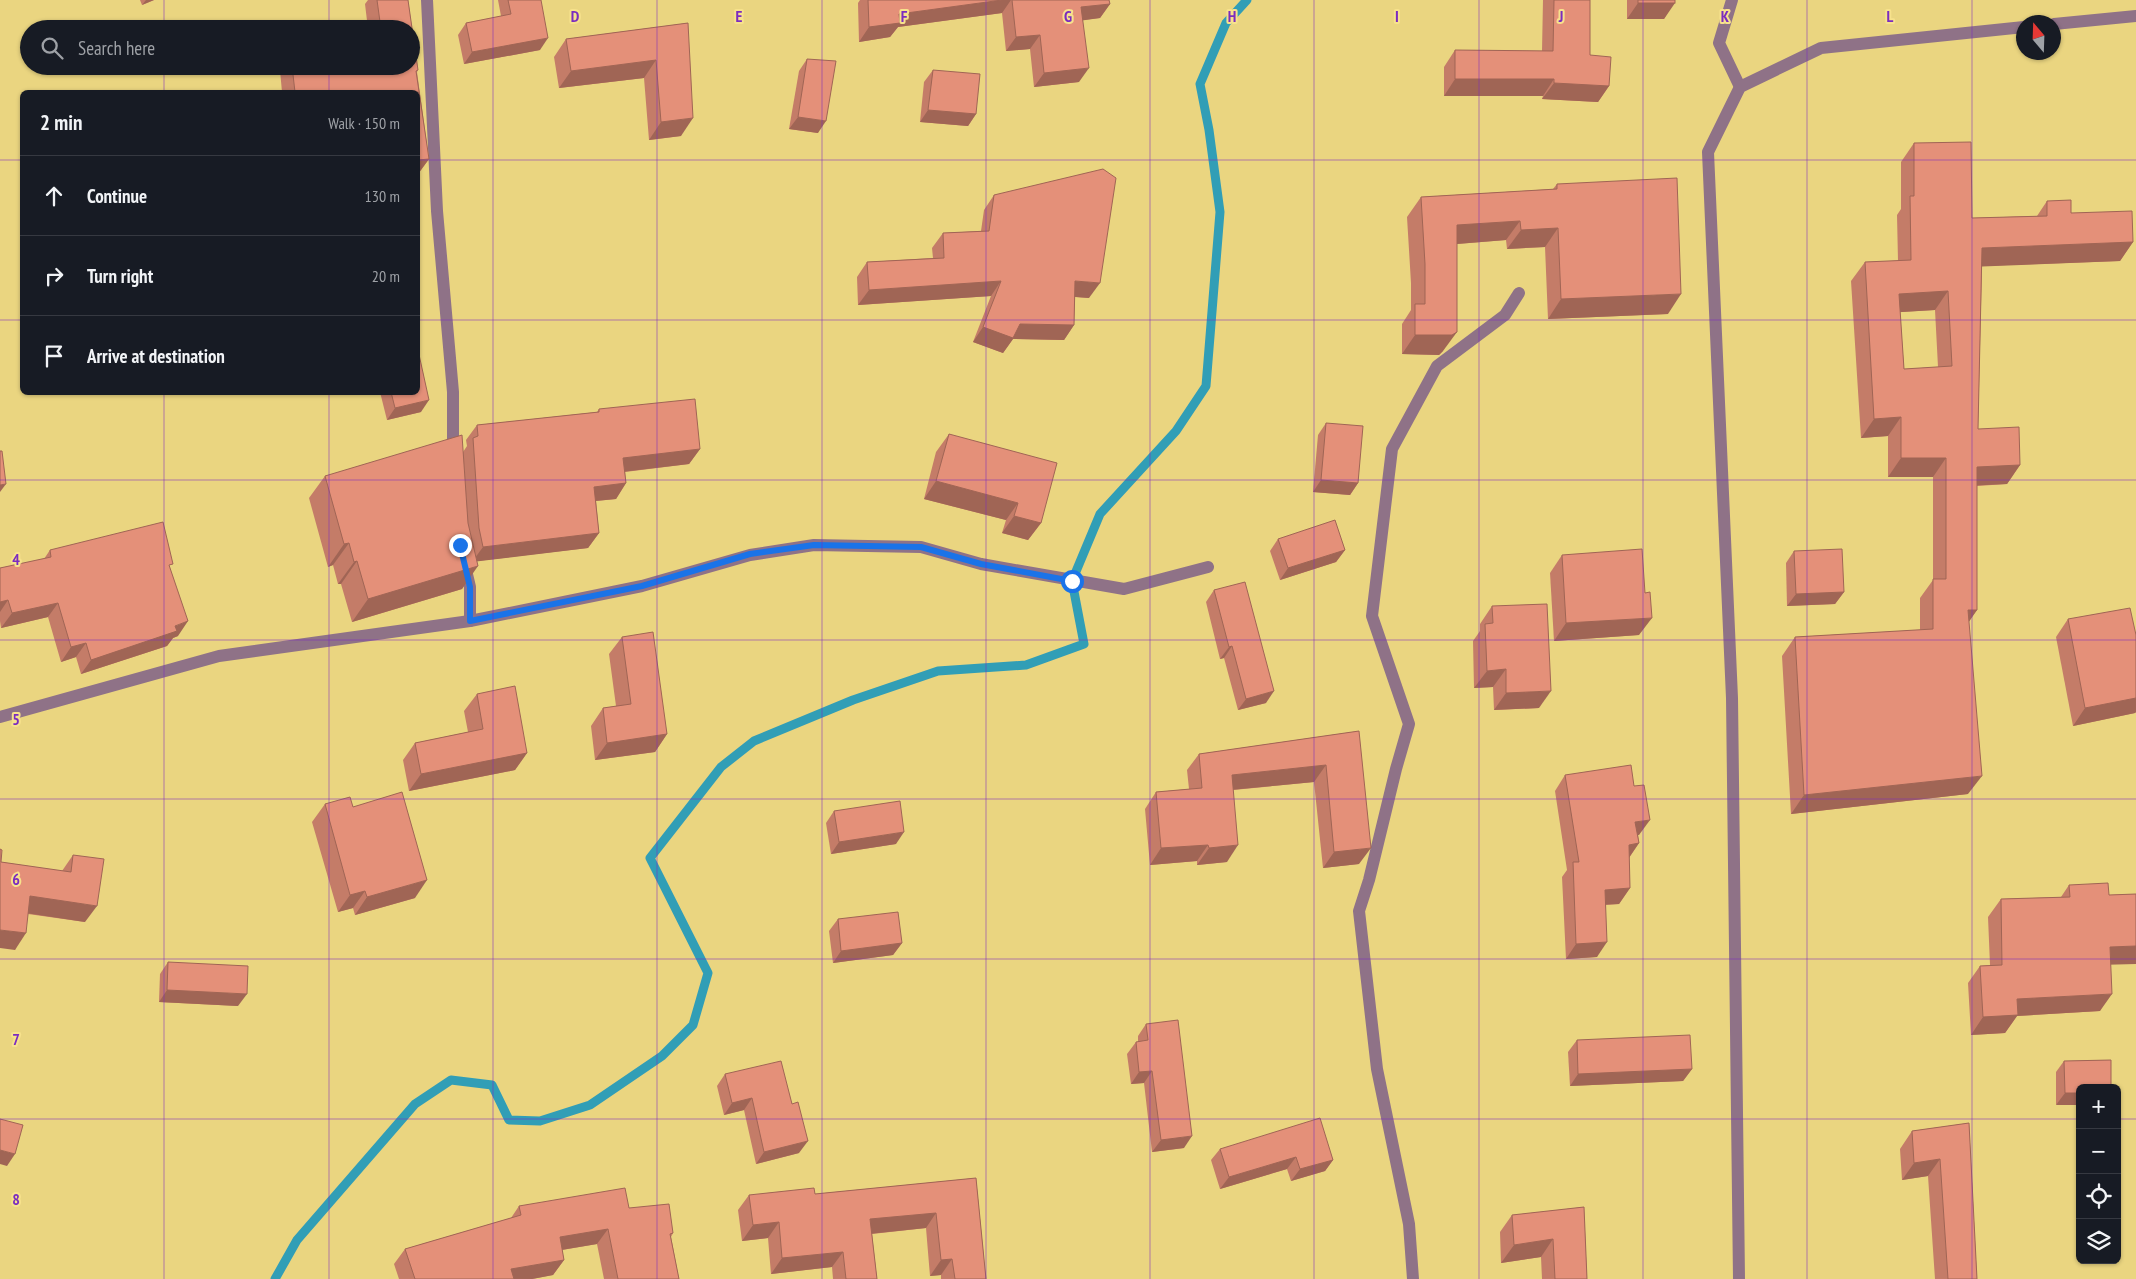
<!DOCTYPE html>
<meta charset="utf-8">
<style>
body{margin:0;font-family:"PT Sans Narrow",sans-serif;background:#242831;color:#f1f3f6}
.controls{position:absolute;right:15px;bottom:15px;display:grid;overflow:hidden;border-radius:8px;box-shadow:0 1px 4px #0004}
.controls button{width:45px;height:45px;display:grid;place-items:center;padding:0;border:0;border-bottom:1px solid #363941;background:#171b24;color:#f1f3f6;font:25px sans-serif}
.compass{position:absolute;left:2016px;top:15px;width:45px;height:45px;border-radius:50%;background:#171b24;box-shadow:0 1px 4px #0004;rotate:341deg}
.stop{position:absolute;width:15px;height:15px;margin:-11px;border:4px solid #1a73e8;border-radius:50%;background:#fff}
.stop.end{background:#1a73e8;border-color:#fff;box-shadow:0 1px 5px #0008}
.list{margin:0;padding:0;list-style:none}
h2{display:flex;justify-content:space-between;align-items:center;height:65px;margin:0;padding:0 20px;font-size:21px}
h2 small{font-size:16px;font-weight:400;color:#9ea1a6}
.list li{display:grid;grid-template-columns:32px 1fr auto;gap:15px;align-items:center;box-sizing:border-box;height:80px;padding:0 20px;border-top:1px solid #363941}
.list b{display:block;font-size:19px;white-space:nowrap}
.list em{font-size:16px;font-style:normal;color:#9ea1a6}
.icon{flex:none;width:28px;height:28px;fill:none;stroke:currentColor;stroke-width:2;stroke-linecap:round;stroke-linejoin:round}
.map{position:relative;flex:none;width:2136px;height:1279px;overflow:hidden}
.search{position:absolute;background:#171b24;box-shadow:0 1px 4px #0004;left:20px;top:20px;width:400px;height:55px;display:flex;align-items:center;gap:12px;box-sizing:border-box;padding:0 18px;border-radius:28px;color:#9ea1a6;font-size:19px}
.panel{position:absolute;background:#171b24;box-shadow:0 1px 4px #0004;left:20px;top:90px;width:400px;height:305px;border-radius:8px}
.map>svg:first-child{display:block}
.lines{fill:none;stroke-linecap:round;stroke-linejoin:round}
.stream{stroke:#319eb6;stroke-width:9}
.minor{stroke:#8f7287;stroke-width:12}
.wall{fill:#c47c68;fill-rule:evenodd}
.shaded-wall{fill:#a06555}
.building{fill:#e49079;stroke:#a06555;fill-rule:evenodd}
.route{stroke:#1a73e8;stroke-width:6}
.grid{fill:none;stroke:#7b2cbf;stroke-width:1;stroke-opacity:0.55}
.grid-label{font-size:16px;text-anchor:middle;font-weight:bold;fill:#7b2cbf;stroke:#f7e28c;stroke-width:4;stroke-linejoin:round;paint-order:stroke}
</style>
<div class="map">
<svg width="2136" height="1279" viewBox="0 0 2136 1279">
<rect width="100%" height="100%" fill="#ead580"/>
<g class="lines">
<path class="stream" d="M275 1279 297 1240 415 1104 451 1080 492 1085 509 1120 540 1121 590 1105 662 1056 693 1025 708 973 650 858 721 767 754 741 853 700 938 671 1026 665 1084 644 1072 581 1100 514 1176 431 1206 386 1220 212 1209 130 1200 84 1226 23 1247 0"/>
<g class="minor">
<path d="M427 0 437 211 453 392V440L460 545 470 587V621"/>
<path d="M1732 0 1719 43 1740 87"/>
<path d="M2054 24 2136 16"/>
<path d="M0 717 219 656 470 621 642 586 750 555 814 545 921 547 981 564 1124 589 1208 567"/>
<path d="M1413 1279 1409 1224 1377 1069 1359 911 1369 880 1396 769 1409 724 1372 616 1392 449 1437 366 1505 315 1519 293"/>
<path d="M1739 1279 1732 698 1708 152 1740 87 1821 48 2024 27"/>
</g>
</g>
<g class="wall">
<path d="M140 0H154L142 5Z"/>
<path d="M368 0H408L418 70 417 72 429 159 418 174V92H282L280 70 283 66H411V29H368L365 4Z"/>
<path d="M498 0H541L540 50 464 64 458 35 466 23 501 16Z"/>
<path d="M860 0H1109L1110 4 1100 18 1083 20 1079 82 1034 87 1030 49 1006 51 1002 13 898 27 890 37 859 42 858 3Z"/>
<path d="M1543 0H1590V55L1609 86 1598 102 1542 99 1543 96H1444V67L1455 50 1542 51Z"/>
<path d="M1627 0H1675L1664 19H1627Z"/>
<path d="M688 23 681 136 649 140 644 78 559 88 554 57 566 39Z"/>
<path d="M807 59 818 133 789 129 799 71Z"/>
<path d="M933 70 976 114 968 126 920 122 924 82Z"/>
<path d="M1914 143 1972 218 2037 216 2047 201 2071 213 2133 242 2120 261 1982 266 1978 429 2020 465 2007 484 1977 486V610L1969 621 1968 794 1791 814 1782 656 1795 637 1920 630V598L1933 580V477H1888V436L1861 438 1851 281 1865 262 1898 261 1897 215 1901 209V162ZM1935 310 1938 367 1904 369 1900 312Z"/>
<path d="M1557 184 1668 314 1548 319 1545 247 1507 249 1506 240 1457 244 1443 351 1439 355 1402 354V324L1411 310V283L1407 217 1421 197 1553 189Z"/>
<path d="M994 195 1089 298 1075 297 1074 325 1064 340 1013 339 1003 353 973 342 991 296 858 305 857 277 867 262 933 258 932 248 943 233 981 231 984 210Z"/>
<path d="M380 392H418L421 412 387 420Z"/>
<path d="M599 409 700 449 689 464 625 472 626 483 616 499 596 501 599 533 588 548 477 561 462 589 352 622 341 584H338L333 565 328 567 309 498 325 476 463 452 467 446 466 440 477 425 597 412Z"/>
<path d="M1326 423 1358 483 1350 495 1313 492 1318 435Z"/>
<path d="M949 434 1041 523 1028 540 1002 533 1006 520 924 499 936 452Z"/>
<path d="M1278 539 1345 550 1336 562 1280 580 1270 551Z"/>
<path d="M50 550 170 569 178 636 173 638 167 646 81 674 76 657 61 662 48 617 1 628 0 621V568L44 559Z"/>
<path d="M1794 551 1844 592 1835 604 1787 606 1786 563Z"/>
<path d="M1562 555 1645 593 1639 635 1554 641 1550 573Z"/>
<path d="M1214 590 1266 703 1238 710 1224 658 1220 659 1206 602Z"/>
<path d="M1492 606 1539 708 1494 710 1493 687 1474 688 1473 641 1480 631V624Z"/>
<path d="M2068 619 2136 635V712L2135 713 2073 726 2056 637Z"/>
<path d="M622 637 667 734 655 752 595 760 591 726 603 708 616 706 609 654Z"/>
<path d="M477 694 527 753 515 770 409 791 403 760 415 743 468 732 464 711Z"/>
<path d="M1359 731V864L1323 868 1314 782 1233 790 1227 862 1197 865V861L1150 865 1145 809 1156 792 1189 789 1187 770 1199 754Z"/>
<path d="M1565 775 1639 835H1638L1639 843 1629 858 1630 888 1619 904 1606 905 1597 957 1566 959 1562 877 1567 870 1555 791Z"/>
<path d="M325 804 353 807 415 898 355 915 353 908 338 912 312 822Z"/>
<path d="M834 811 896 844 831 854 826 823Z"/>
<path d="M73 855 85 922 28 914 15 950 1 862 62 871Z"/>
<path d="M2069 885 2109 895 2136 894V964H2111L2100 1011 2017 1016 2005 1033 1971 1035 1968 983 1980 966 1990 965 1988 917 2001 899 2061 897Z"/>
<path d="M838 919 902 943 893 955 833 963 829 931Z"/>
<path d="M168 962 238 1006 159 1002 160 974Z"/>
<path d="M1146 1024 1184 1148 1152 1152 1144 1083 1131 1084 1127 1054 1136 1042H1138V1036Z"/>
<path d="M1577 1040 1692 1069 1683 1081 1570 1086 1568 1052Z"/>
<path d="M2111 1060 2056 1105V1072L2064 1061Z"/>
<path d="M725 1074 792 1104 799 1153 756 1164 744 1110 724 1115 717 1086Z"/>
<path d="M1969 1123 1977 1279H1935L1928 1176 1902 1180 1900 1149 1912 1131Z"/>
<path d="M1220 1149 1333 1160 1325 1171 1291 1181 1287 1169 1220 1189 1211 1160Z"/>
<path d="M976 1178 986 1279H941V1275L930 1276 926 1228 872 1234 877 1279H833L832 1267 771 1274 768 1238 742 1241 738 1210 749 1195 815 1194Z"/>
<path d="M519 1206 629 1208 673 1233 671 1237 679 1279H604L597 1244 562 1250 564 1260 553 1275 532 1279H399L394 1264 405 1249 511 1218Z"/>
<path d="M1584 1207 1587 1279H1542L1541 1257 1501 1263 1500 1232 1512 1215Z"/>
</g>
<g class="shaded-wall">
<path d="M146 0H154L142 5Z"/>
<path d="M1002 0H1011L1002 13 898 27 890 37 859 42 869 27 899 14Z"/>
<path d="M1638 3H1675L1664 19H1627Z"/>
<path d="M1110 4 1100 18 1071 22 1081 7Z"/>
<path d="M1040 35 1030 49 1006 51 1016 37Z"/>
<path d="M548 38 540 50 464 64 472 52Z"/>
<path d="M656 60 644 78 559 88 571 71Z"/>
<path d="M1089 68 1079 82 1034 87 1044 73Z"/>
<path d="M1455 79H1554L1543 96H1444Z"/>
<path d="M1554 83 1609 86 1598 102 1542 99Z"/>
<path d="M928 110 976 114 968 126 920 122Z"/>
<path d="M798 117 826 121 818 133 789 129Z"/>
<path d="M693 118 681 136 649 140 661 122Z"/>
<path d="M429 159 418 174V160Z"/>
<path d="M1520 221 1506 240 1444 245 1457 225Z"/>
<path d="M1558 228 1545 247 1507 249 1521 230Z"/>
<path d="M2133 242 2120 261 1969 267 1982 248Z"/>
<path d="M1001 281 991 296 858 305 869 290Z"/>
<path d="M1075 281 1100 283 1089 298 1064 296Z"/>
<path d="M1948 291 1935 310 1886 313 1899 294Z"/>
<path d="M1681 294 1668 314 1548 319 1561 299Z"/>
<path d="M1020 324 1074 325 1064 340 1013 339 1003 353 973 342 983 327Z"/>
<path d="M1457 332 1443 351 1439 355 1402 354 1415 335Z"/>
<path d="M429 400 421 412 387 420 395 408Z"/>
<path d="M1901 417 1888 436 1861 438 1874 419Z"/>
<path d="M700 449 689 464 613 473 623 458Z"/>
<path d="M1901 458H1946L1933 477H1888Z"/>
<path d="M2020 465 2007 484 1964 486 1977 467Z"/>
<path d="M1321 480 1358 483 1350 495 1313 492Z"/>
<path d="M936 481 1018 503 1006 520 924 499Z"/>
<path d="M626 483 616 499 584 502 594 487Z"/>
<path d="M6 484 0 492V485Z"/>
<path d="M1014 516 1041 523 1028 540 1002 533Z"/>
<path d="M599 533 588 548 472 562 483 547Z"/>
<path d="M349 543 333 565 328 567 344 544Z"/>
<path d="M1345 550 1336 562 1280 580 1288 568Z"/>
<path d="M357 561 341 584H338L354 562Z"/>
<path d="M478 566 462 589 352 622 368 599Z"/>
<path d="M1844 592 1835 604 1787 606 1796 594Z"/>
<path d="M8 600 0 612V602Z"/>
<path d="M58 603 48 617 1 628 12 613Z"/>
<path d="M1968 610H1977L1964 629Z"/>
<path d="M1652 618 1639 635 1554 641 1566 623Z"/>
<path d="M188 621 178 636 173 638 167 646 81 674 91 660Z"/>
<path d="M86 643 76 657 61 662 71 647Z"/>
<path d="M1232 646 1224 658 1220 659 1229 647Z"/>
<path d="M1506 669 1493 687 1474 688 1487 671Z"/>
<path d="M1274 691 1266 703 1238 710 1246 699Z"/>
<path d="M1551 691 1539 708 1494 710 1506 693Z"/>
<path d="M2136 698V712L2135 713 2073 726 2085 708Z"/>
<path d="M667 734 655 752 595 760 607 743Z"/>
<path d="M527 753 515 770 409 791 421 774Z"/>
<path d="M1326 765 1314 782 1220 791 1232 775Z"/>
<path d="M1982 776 1968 794 1791 814 1804 795Z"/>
<path d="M1650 820 1639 835 1625 837 1635 822Z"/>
<path d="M904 832 896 844 831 854 839 842Z"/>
<path d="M1639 843 1628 859 1629 845Z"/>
<path d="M1208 845 1197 861 1150 865 1161 848Z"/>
<path d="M1238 845 1227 862 1197 865 1209 848Z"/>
<path d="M1371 848 1359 864 1323 868 1334 852Z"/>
<path d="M427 880 415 898 355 915 367 897Z"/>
<path d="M1630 888 1619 904 1594 905 1605 890Z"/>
<path d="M365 891 353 908 338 912 350 895Z"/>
<path d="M30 896 97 906 85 922 19 912Z"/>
<path d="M0 930 26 933 15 950 0 948Z"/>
<path d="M1607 942 1597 957 1566 959 1576 944Z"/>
<path d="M902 943 893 955 833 963 841 951Z"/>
<path d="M2136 946V964L2098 965 2110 947Z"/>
<path d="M167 990 247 994 238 1006 159 1002Z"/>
<path d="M2112 994 2100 1011 2017 1016 2005 1033 1971 1035 1983 1017 2017 999Z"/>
<path d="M1692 1069 1683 1081 1570 1086 1578 1074Z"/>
<path d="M1152 1071 1144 1083 1131 1084 1139 1072Z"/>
<path d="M2065 1093H2080V1105H2056Z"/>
<path d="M752 1098 744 1110 724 1115 732 1103Z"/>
<path d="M1192 1136 1184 1148 1152 1152 1161 1140Z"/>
<path d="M808 1141 799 1153 756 1164 764 1152Z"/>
<path d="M0 1150 15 1154 7 1166 0 1164Z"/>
<path d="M1296 1157 1287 1169 1220 1189 1229 1177Z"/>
<path d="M1940 1159 1928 1176 1902 1180 1914 1163Z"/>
<path d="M1333 1160 1325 1171 1291 1181 1300 1169Z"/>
<path d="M936 1213 926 1228 859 1235 870 1219Z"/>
<path d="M779 1222 768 1238 742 1241 753 1225Z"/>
<path d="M608 1229 597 1244 549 1252 560 1237Z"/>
<path d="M1553 1239 1541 1257 1501 1263 1514 1245Z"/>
<path d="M843 1252 832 1267 771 1274 782 1258Z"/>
<path d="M952 1259 941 1275 930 1276 941 1260Z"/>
<path d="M564 1260 553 1275 532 1279H504L511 1269Z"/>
</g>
<g class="building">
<path d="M377 0H408L418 70 416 71 429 159 418 160V92H295L292 66H411V29H381Z"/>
<path d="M508 0H541L548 38 472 52 466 23 511 14Z"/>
<path d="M868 0H1002L899 14 900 23 869 27Z"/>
<path d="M1012 0H1109L1110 4 1081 7 1089 68 1044 73 1040 35 1016 37Z"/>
<path d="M1554 0H1590V55L1611 57 1609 86 1554 83V79H1455V50L1553 51Z"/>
<rect x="1638" y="0" width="37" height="3"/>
<path d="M688 23 693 118 661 122 656 60 571 71 566 39Z"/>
<path d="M807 59 836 61 826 121 798 117Z"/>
<path d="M933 70 980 74 976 114 928 110Z"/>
<path d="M1971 142 1972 218 2047 216V201L2071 200V213L2132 211 2133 242 1982 248 1978 429 2019 427 2020 465 1977 467V610H1968L1982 776 1804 795 1795 637 1933 629V579H1946V458H1901V417L1874 419 1865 262 1911 260 1910 196H1914V143ZM1948 291 1952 366 1904 369 1899 294Z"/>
<path d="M1103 169 1116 178 1100 283 1075 281 1074 325 1020 324 1013 338 983 327 1001 281 869 290 867 262 944 258 943 233 989 231 994 195Z"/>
<path d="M1677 178 1681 294 1561 299 1558 228 1521 230 1520 221 1457 225V332L1452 335H1415V304H1425V264L1421 197 1557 189V184Z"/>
<path d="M418 350 429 400 395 408 391 392H418Z"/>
<path d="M695 399 700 449 623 458 626 483 594 487 599 533 483 547 479 528 473 438 478 436 477 425 599 412V409Z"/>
<path d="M1326 423 1363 426 1358 483 1321 480Z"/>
<path d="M949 434 1057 463 1041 523 1014 516 1018 503 936 481Z"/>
<path d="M462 435 468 523 478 566 368 599 357 561 354 562 349 543 344 544 325 476Z"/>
<path d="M0 451H2L6 484 0 485Z"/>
<path d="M1335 520 1345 550 1288 568 1278 539Z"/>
<path d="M163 522 173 564 169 565 188 621 175 626 177 631 91 660 86 643 71 647 58 603 12 613 8 600 0 602V568L51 557 50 550Z"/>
<path d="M1642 549 1645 593 1650 592 1652 618 1566 623 1562 555Z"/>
<path d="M1842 549 1844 592 1796 594 1794 551Z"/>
<path d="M1245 582 1274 691 1246 699 1232 646 1229 647 1214 590Z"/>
<path d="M1547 604 1551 691 1506 693V669L1487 671 1485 624 1493 623 1492 606Z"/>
<path d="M2130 608 2136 635V698L2085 708 2068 619Z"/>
<path d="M653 632 667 734 607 743 603 708 631 704 622 637Z"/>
<path d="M515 686 527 753 421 774 415 743 483 729 477 694Z"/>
<path d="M1359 731 1371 848 1334 852 1326 765 1232 775 1238 845 1209 848 1208 845 1161 848 1156 792 1202 788 1199 754Z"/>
<path d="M1631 765 1634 786 1644 785 1650 820 1635 822 1639 843 1629 845 1630 888 1605 890 1607 942 1576 944 1573 862H1579L1565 775Z"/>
<path d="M402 792 427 880 367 897 365 891 350 895 325 804 350 797 353 807Z"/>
<path d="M900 801 904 832 839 842 834 811Z"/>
<path d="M0 849 2 850 1 862 71 872 73 855 104 859 97 906 30 896 26 933 0 930Z"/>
<path d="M2108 883 2109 895 2136 894V946L2110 947 2112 994 2017 999 2018 1015 1983 1017 1980 966 2002 965 2001 899 2070 897 2069 885Z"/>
<path d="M898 912 902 943 841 951 838 919Z"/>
<path d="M168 962 248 966 247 994 167 990Z"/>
<path d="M1178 1020 1192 1136 1161 1140 1152 1071 1139 1072 1136 1042 1148 1040 1146 1024Z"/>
<path d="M1690 1035 1692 1069 1578 1074 1577 1040Z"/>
<path d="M2111 1060V1088H2080V1093H2065L2064 1061Z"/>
<path d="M781 1061 792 1104 798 1102 808 1141 764 1152 752 1098 732 1103 725 1074Z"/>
<path d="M1320 1118 1333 1160 1300 1169 1296 1157 1229 1177 1220 1149Z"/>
<path d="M0 1119 23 1125 15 1154 0 1150Z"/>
<path d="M1969 1123 1977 1279H1948L1940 1159 1914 1163 1912 1131Z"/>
<path d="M976 1178 986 1279H955L952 1259 941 1260 936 1213 870 1219 877 1279H846L843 1252 782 1258 779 1222 753 1225 749 1195 814 1188 815 1194Z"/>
<path d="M625 1188 629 1208 669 1204 673 1233 670 1234 679 1279H618L608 1229 560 1237 564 1260 511 1269 514 1279H415L405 1249 521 1215 519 1206Z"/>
<path d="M1584 1207 1587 1279H1555L1553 1239 1514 1245 1512 1215Z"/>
</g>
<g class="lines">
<path class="route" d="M460 545 470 587V621L642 586 750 554 814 545 921 547 981 564 1072 581"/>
</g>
<path class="grid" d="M164 0V29M329 0V29M493 0V1279M657 0V1279M822 0V1279M986 0V1279M1150 0V1279M1314 0V1279M1479 0V1279M1643 0V1279M1807 0V1279M1972 0V1279M164 66V92M329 66V92M0 160H22M418 160H2136M0 320H22M418 320H2136M164 392V1279M329 392V1279M0 480H2136M0 640H2136M0 799H2136M0 959H2136M0 1119H2080M2117 1119H2136"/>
<g class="grid-label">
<text x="575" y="22">D</text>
<text x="739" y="22">E</text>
<text x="904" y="22">F</text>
<text x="1068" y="22">G</text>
<text x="1232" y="22">H</text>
<text x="1397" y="22">I</text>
<text x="1561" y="22">J</text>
<text x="1725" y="22">K</text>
<text x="1890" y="22">L</text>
<text x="16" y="565">4</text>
<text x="16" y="725">5</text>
<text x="16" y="885">6</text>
<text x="16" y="1045">7</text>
<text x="16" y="1205">8</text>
</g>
</svg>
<div class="controls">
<button>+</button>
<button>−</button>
<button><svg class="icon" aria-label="locate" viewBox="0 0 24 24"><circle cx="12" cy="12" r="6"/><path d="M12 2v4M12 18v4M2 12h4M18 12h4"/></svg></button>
<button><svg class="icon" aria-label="layers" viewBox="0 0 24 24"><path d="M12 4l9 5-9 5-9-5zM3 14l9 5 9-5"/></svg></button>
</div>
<svg class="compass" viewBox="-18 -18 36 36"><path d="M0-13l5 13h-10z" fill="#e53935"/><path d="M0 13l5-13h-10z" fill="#9ea1a6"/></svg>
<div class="stop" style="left:1072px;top:581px"></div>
<div class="stop end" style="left:460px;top:545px"></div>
<div class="search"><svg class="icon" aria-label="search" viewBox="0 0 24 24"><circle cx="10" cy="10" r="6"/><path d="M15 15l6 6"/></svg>Search here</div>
<section class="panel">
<h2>2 min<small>Walk · 150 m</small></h2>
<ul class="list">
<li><svg class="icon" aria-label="ahead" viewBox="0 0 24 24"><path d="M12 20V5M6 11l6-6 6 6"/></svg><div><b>Continue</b></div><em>130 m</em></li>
<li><svg class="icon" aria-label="right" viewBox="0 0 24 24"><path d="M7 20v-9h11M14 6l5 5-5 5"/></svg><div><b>Turn right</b></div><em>20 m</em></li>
<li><svg class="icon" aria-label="arrive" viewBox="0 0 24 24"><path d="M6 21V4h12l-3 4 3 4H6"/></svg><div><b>Arrive at destination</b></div></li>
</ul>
</section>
</div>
